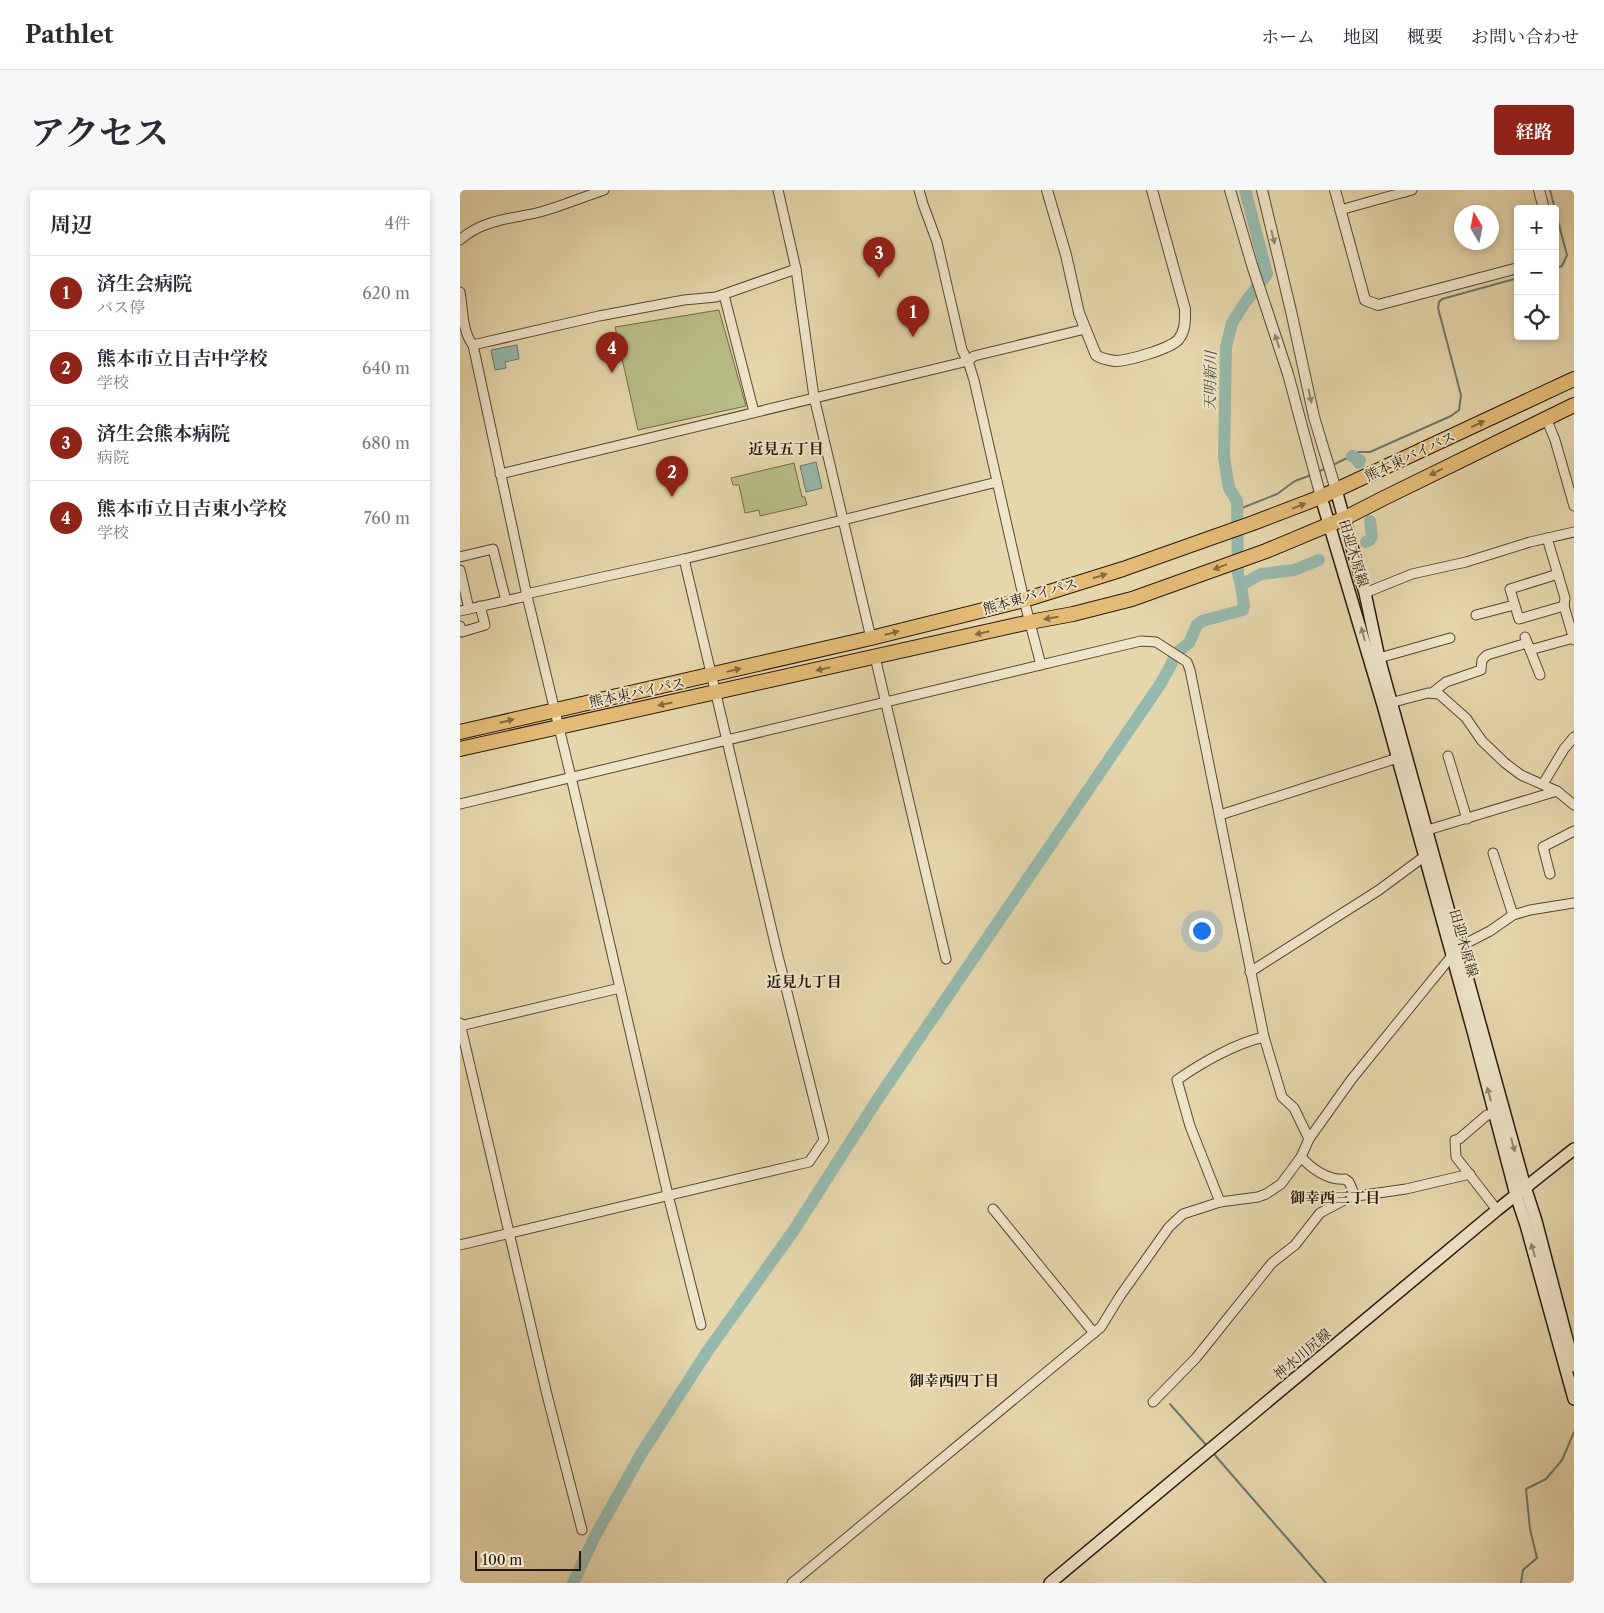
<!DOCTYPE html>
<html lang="ja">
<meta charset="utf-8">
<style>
body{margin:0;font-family:"Libre Caslon Text","Noto Serif JP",serif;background:#f7f7f7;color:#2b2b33}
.controls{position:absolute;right:15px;top:15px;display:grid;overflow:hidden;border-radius:5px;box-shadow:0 2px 8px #0003}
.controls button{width:45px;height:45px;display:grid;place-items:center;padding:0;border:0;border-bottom:1px solid #e1e1e2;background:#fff;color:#2b2b33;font:25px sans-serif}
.compass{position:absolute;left:994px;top:15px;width:45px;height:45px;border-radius:50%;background:#fff;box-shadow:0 2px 8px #0003;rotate:350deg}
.scale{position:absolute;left:15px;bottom:12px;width:106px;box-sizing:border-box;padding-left:5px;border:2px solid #28180c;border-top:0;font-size:14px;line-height:18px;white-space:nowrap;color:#28180c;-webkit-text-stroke:4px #efe4c9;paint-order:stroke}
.you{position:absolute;left:741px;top:740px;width:18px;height:18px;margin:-12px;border:4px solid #fff;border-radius:50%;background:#1a73e8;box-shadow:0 0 0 8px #1a73e833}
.badge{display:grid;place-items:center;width:32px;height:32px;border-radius:50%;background:#8f2418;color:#fff;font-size:16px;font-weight:700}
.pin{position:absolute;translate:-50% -41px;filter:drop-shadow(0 1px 2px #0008)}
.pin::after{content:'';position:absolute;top:26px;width:18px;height:15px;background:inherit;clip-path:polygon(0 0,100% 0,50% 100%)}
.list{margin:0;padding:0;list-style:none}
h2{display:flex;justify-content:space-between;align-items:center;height:65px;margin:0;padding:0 20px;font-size:21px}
h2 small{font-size:16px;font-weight:400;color:#7c7c81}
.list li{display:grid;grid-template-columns:32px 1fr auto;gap:15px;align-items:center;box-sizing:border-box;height:75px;padding:0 20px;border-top:1px solid #e1e1e2}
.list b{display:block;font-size:19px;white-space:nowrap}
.list p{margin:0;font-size:16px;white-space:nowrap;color:#7c7c81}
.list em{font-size:16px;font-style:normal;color:#7c7c81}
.icon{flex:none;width:28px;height:28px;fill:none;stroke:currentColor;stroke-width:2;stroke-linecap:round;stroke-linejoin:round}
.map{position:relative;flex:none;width:1114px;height:1393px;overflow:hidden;border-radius:5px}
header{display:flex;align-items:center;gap:30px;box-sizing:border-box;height:70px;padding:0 25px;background:#fff;border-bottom:1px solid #e1e1e2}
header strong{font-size:24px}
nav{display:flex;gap:28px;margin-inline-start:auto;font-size:18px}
.intro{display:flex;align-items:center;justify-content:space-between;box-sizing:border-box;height:120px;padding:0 30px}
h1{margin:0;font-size:35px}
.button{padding:12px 22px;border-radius:5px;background:#8f2418;color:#fff;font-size:18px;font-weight:700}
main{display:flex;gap:30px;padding:0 30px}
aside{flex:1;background:#fff;border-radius:5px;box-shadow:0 2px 8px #0003}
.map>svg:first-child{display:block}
.grass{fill:#b9bd87;stroke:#706a4a}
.water{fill:#96b9ad;stroke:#6a796d}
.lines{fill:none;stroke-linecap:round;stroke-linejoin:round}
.stream{stroke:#6a796d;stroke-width:2}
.river{stroke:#96b9ad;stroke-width:12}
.minor-casing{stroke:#584834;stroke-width:11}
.tertiary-casing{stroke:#584834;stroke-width:12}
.secondary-casing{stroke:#28180c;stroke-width:14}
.trunk-casing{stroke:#28180c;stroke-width:16}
.minor{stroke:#efe4c9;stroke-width:9}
.tertiary{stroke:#efe4c9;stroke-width:10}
.secondary{stroke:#efe4c9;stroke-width:11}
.trunk{stroke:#e3bb76;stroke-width:14}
.oneway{fill:#958874}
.oneway2{fill:#866a41}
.labels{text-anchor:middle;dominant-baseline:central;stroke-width:4;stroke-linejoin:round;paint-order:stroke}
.street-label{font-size:14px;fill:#28180c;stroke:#efe4c9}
.water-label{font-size:15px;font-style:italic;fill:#4e5044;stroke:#efe4c9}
.neighbourhood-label{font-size:15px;font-weight:bold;fill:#28180c;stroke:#efe4c9}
</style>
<header>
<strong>Pathlet</strong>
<nav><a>ホーム</a><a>地図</a><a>概要</a><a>お問い合わせ</a></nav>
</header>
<div class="intro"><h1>アクセス</h1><a class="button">経路</a></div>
<main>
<aside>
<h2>周辺<small>4件</small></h2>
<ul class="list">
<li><span class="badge">1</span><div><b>済生会病院</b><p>バス停</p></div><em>620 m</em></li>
<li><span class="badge">2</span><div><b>熊本市立日吉中学校</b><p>学校</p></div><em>640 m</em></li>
<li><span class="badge">3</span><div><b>済生会熊本病院</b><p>病院</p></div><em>680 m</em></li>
<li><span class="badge">4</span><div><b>熊本市立日吉東小学校</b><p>学校</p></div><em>760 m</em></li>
</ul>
</aside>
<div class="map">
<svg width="1114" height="1393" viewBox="0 0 1114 1393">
<rect width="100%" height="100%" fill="#e6d6ac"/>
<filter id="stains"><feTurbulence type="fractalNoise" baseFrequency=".004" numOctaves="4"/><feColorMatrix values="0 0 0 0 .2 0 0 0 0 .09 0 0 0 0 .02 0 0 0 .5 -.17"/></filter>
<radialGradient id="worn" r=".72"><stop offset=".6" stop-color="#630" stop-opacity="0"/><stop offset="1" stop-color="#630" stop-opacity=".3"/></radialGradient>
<g class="grass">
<path d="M259 120 286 216 178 240 155 137Z"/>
<path d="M334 273 342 307H345L347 315 300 326 299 320 285 323 279 295H273L271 288Z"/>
</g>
<g class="water">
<path d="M57 155 59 169 45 172 46 178 35 180 31 160Z"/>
<path d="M356 272 362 298 346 302 340 276Z"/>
</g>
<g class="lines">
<g class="stream">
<path d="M1090 0 1095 19"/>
<path d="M1095 20 1107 65 1102 76 1095 78"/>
<path d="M873 275 899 262H910L991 226 999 220 1001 205 978 118 979 112 982 109 1058 88"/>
<path d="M857 282 867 278"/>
<path d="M777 320 817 304 835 291 851 285"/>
<path d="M710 1214 747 1256"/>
<path d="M753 1263 866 1393"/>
<path d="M1061 1393 1063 1380 1077 1368 1070 1339 1066 1299 1086 1289 1102 1270 1114 1242"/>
</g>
<g class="river">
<path d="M892 266 896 269 900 270 899 273"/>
<path d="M906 352 910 350 912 346 910 331"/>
<path d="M781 395 778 384 777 311 769 298 764 267 766 157 772 133 784 114 807 84 785 0"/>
<path d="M113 1393 134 1348 181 1264 247 1162 334 1040 419 907 699 496 710 477 716 463 729 453 737 435 742 431 783 420 784 416 781 395 801 384 834 380 859 370"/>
</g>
<g class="minor-casing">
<g id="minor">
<path d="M318 0 336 79 354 207 411 448"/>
<path d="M459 0 463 14 477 52 502 160 508 171 514 190 564 410 581 475"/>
<path d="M880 20 952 0"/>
<path d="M0 50C23 29 52 29 80 22 102 16 123 7 144 0"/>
<path d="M0 102C3 118 2 142 13 155L67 406 111 587 208 1005 241 1135"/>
<path d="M264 105 294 222"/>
<path d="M13 155 139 126 224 110 256 107 336 79"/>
<path d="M1086 228 1095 250 1114 316"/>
<path d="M40 284 508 171 514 166 625 139"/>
<path d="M1087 348 1105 408 1104 416 1114 450"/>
<path d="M0 367 33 359 46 411"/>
<path d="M0 380 9 419"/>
<path d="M1098 384 1050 399 1059 429 1104 416"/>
<path d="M905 403 952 384 1006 372 1070 352 1114 342"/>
<path d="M66 404 224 369 537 292"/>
<path d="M0 421 67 406"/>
<path d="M1016 425 1054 415"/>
<path d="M0 436 2 442 25 435 20 416"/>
<path d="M1065 447 1080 485"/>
<path d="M1070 460 1113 448"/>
<path d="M415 467 486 769"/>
<path d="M919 468 990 448"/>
<path d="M972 503 986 492 1021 480 1022 470 1027 465 1067 453"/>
<path d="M926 514 968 503 979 504 1006 528 1022 551 1045 573 1061 585 1097 601 1114 615"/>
<path d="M988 566 1007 629"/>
<path d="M1083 594 1104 559 1114 547"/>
<path d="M0 614 681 451 696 452 727 472 730 480 804 847 822 907 834 918 849 949"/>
<path d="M760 625 944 566"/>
<path d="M961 642 1097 601"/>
<path d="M1033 663 1053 725"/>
<path d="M1090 684 1083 657 1114 641"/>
<path d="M790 782 919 700 969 663"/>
<path d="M0 833 87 1205 122 1340"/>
<path d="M0 836 160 798"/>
<path d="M1034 924 1027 925 999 949 995 950 996 967 1037 1020"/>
<path d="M841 967C851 978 868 991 885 989L889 992 895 1006"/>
<path d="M760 1012 730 936 717 890C741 873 776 853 804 847"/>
<path d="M533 1019 634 1143"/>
<path d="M0 1055 349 972 364 950 317 762 224 369"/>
<path d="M693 1212 736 1168 812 1073 835 1055 860 1023 890 1007 946 999 1010 984"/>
<path d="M332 1393 641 1137 660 1106 709 1037 723 1024 760 1012 798 1007 806 1004 821 994 841 967 849 949 891 890 999 757 1030 741 1053 725 1070 720 1114 713"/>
</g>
</g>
<g class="tertiary-casing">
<g id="tertiary">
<path d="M587 0 606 65 619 123 636 165C641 169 648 170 655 171 668 171 709 159 718 150 726 141 725 129 725 119L692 0"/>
<path d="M770 0 792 75 828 184 861 307"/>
<path d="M802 0 831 121 854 227 876 300"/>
<path d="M875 0 905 110 918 115 1058 78"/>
<path d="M944 0V2"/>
<path d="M1079 0 1084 19"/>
</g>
</g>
<g class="secondary-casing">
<g id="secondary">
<path d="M876 300 905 403 919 468 1065 997 1076 1031 1114 1176"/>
<path d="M861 307 923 515 1013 841 1056 1005 1066 1035 1114 1209"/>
<path d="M590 1393 1037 1020 1114 959"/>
</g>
</g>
<g class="trunk-casing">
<g id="trunk">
<path d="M0 542 411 448 564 410 663 379 793 333 861 307 1114 189"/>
<path d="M0 559 570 432 613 424 672 409 806 361 885 328 922 309 1114 215"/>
</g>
</g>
<use href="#minor" class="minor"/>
<use href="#tertiary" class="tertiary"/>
<use href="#secondary" class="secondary"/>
<use href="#trunk" class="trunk"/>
</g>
<defs><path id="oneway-solid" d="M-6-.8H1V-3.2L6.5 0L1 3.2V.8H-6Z" transform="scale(1.25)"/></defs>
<g class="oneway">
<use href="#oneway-solid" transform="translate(813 47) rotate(76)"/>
<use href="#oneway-solid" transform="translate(817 151) rotate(-108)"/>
<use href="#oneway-solid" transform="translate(850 206) rotate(78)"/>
<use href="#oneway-solid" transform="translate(903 444) rotate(-106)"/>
<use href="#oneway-solid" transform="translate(1029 904) rotate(-105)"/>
<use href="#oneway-solid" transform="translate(1053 955) rotate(75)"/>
<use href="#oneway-solid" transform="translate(1073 1060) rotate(-106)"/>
</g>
<g class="oneway2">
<use href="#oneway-solid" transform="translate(1018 234) rotate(-25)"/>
<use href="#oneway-solid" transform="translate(976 282) rotate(154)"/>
<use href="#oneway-solid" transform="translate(839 316) rotate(-21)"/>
<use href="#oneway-solid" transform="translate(760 377) rotate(160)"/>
<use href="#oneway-solid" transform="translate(640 386) rotate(-17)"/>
<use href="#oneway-solid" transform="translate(591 428) rotate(170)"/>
<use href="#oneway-solid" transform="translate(432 443) rotate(-14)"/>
<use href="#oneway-solid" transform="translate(522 443) rotate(167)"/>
<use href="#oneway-solid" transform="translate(363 479) rotate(167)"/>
<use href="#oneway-solid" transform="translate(274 480) rotate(-13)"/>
<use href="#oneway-solid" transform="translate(205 514) rotate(168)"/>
<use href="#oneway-solid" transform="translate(47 531) rotate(-14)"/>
</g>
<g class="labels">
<g class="street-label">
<text transform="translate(950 266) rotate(-25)">熊本東バイパス</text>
<text transform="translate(894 363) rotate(73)">田迎木原線</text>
<text transform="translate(570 406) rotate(-16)">熊本東バイパス</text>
<text transform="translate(177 502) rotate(-12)">熊本東バイパス</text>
<text transform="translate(1004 753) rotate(74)">田迎木原線</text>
<text transform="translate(842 1164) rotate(-40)">神水川尻線</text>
</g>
<g class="water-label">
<text transform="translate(750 191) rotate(-89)">天明新川</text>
</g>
<g class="neighbourhood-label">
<text x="326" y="258">近見五丁目</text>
<text x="344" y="791">近見九丁目</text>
<text x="875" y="1007">御幸西三丁目</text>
<text x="494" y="1190">御幸西四丁目</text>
</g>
</g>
<rect width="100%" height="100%" filter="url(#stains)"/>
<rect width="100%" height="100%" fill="url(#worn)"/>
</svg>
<div class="controls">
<button>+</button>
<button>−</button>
<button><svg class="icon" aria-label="locate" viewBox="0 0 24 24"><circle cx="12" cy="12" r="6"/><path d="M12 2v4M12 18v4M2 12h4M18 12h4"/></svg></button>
</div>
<svg class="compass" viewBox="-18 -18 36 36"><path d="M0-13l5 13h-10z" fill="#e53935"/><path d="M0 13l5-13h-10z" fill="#7c7c81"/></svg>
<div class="scale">100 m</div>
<div class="you"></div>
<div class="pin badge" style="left:453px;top:147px">1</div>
<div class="pin badge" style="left:212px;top:307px">2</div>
<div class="pin badge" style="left:419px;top:88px">3</div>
<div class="pin badge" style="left:152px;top:183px">4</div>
</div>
</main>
